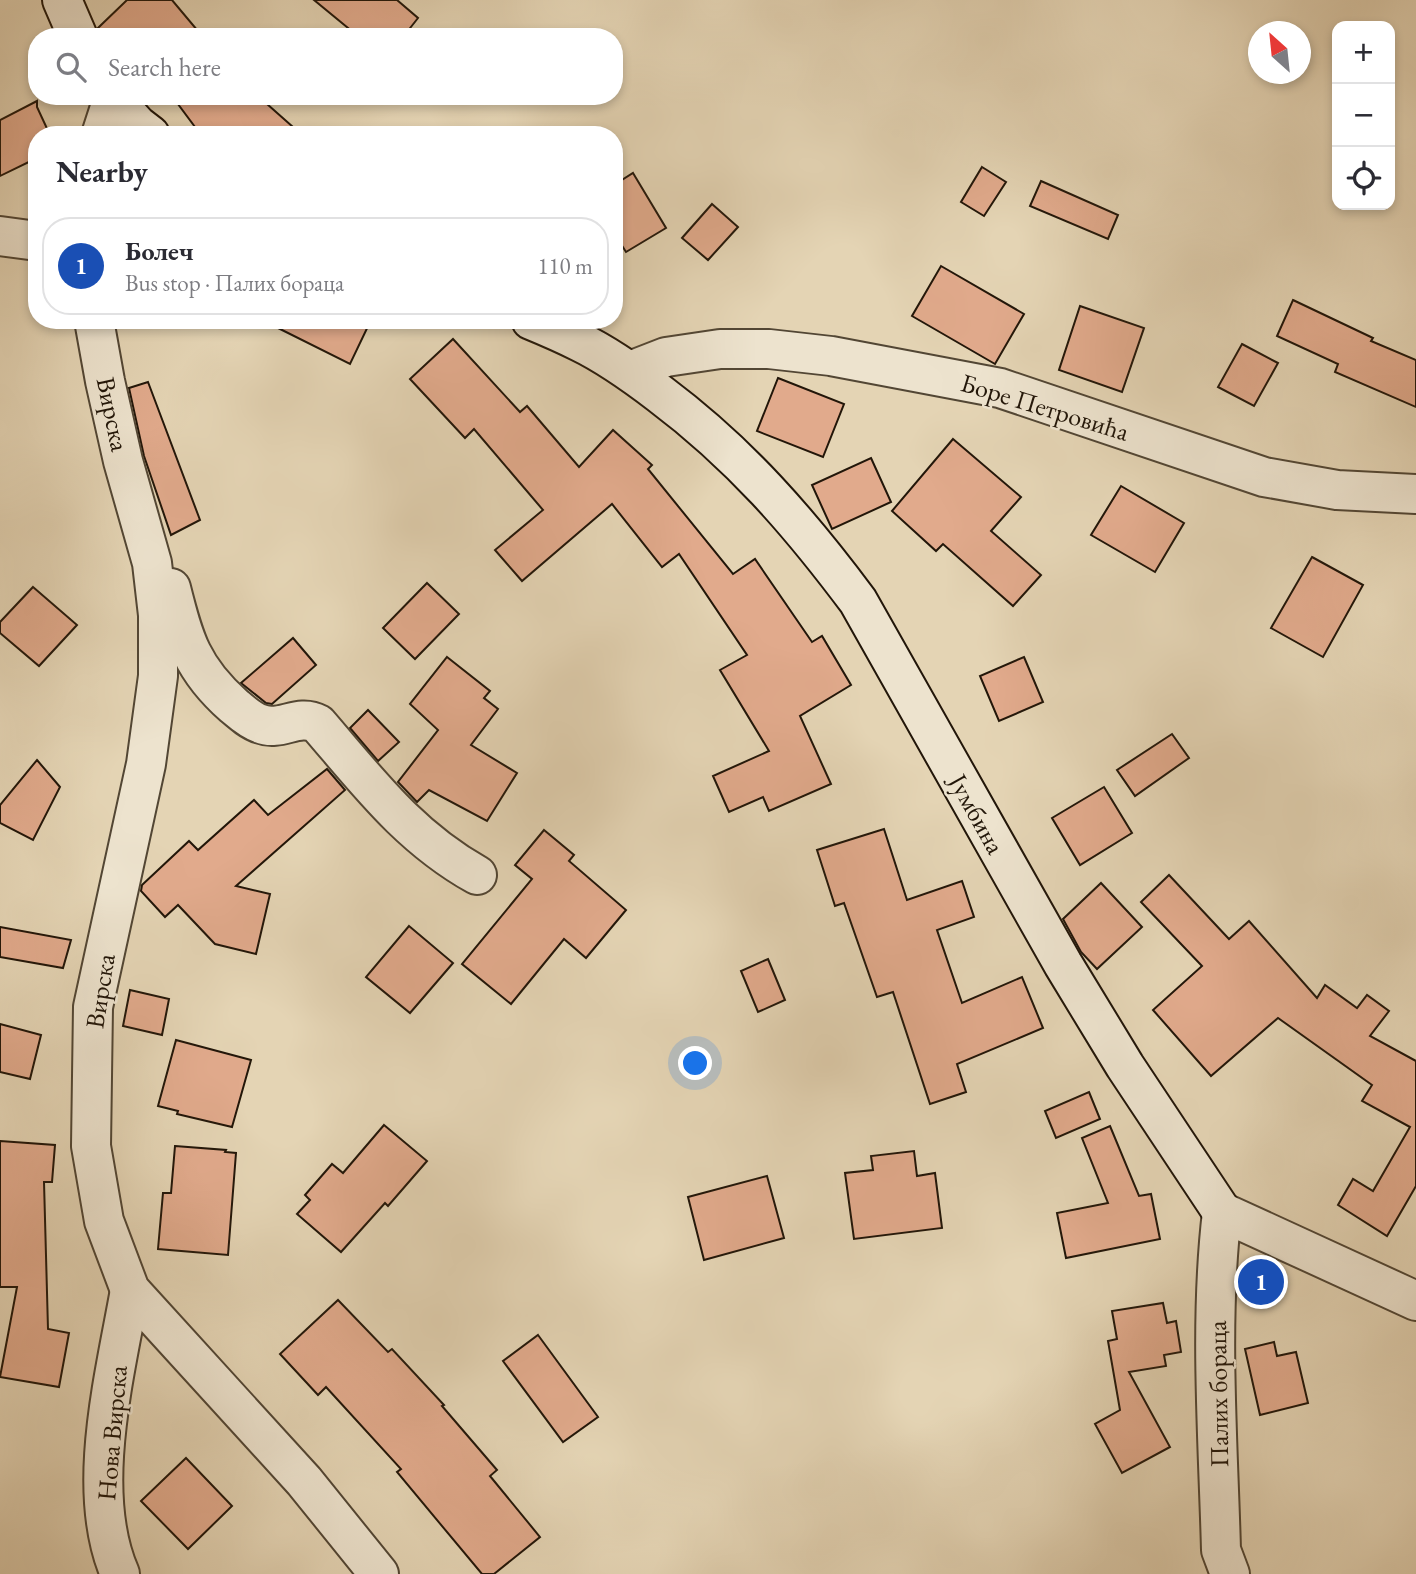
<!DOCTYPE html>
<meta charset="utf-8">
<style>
body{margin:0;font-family:"EB Garamond",serif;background:#f7f7f7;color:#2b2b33}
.controls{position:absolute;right:21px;top:21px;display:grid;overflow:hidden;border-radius:14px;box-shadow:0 4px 10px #0003}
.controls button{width:63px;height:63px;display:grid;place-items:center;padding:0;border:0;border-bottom:2px solid #e1e1e2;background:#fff;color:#2b2b33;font:35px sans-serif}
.compass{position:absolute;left:1248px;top:21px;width:63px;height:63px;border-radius:50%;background:#fff;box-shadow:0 4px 10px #0003;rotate:333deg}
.you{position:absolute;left:696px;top:1064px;width:24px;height:24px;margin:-18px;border:5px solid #fff;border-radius:50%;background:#1a73e8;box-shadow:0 0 0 10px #1a73e833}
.badge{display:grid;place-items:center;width:46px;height:46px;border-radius:50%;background:#1a73e8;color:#fff;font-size:23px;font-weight:700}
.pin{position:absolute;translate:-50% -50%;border:4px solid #fff;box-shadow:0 2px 7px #0006}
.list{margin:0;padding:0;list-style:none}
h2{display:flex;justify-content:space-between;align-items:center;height:91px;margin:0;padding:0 28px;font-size:30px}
h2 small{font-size:23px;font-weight:400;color:#7c7c81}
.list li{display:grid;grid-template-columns:46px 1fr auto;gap:21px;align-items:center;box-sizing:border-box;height:98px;margin:0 14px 14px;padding:0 14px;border:2px solid #e1e1e2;border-radius:28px}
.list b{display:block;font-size:26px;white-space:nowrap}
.list p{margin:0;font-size:23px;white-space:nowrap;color:#7c7c81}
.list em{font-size:23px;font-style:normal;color:#7c7c81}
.icon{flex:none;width:38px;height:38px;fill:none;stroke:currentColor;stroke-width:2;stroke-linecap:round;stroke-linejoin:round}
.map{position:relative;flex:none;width:1416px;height:1574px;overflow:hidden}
.search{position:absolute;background:#fff;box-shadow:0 4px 10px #0003;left:28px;top:28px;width:595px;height:77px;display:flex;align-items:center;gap:18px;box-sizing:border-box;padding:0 24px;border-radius:28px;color:#7c7c81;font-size:26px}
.panel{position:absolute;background:#fff;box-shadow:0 4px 10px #0003;left:28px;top:126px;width:595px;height:203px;border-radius:28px}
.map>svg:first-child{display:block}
.building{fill:#e1aa8c;stroke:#221609;stroke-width:2}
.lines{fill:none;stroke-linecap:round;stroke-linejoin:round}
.street-casing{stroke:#524634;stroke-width:42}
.secondary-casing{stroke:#221609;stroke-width:42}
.street{stroke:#ede3ce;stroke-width:38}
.secondary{stroke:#ede3ce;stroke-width:38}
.labels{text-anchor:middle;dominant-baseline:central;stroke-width:5;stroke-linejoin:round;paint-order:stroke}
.street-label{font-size:26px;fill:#221609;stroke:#ede3ce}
</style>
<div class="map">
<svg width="1416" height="1574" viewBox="0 0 1416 1574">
<rect width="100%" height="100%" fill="#e4d4b4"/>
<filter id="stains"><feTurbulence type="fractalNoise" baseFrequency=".00286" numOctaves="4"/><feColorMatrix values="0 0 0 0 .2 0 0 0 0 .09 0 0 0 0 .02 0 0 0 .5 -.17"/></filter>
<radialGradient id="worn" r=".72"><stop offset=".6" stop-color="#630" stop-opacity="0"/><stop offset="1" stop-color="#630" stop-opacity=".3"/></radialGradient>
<g class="building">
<path d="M127 0H172L203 37H99L98 28Z"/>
<path d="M314 0H397L418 18 403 37H359Z"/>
<path d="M172 96H258L302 135H201Z"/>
<path d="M37 101V107L50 135H37V158L0 176V120Z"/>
<path d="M982 167 1006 182 984 216 961 202Z"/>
<path d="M633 173 666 228 626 252 614 233V185Z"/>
<path d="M1041 181 1118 215 1108 239 1030 206Z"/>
<path d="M712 204 738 227 708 260 682 238Z"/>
<path d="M941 266 1024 314 995 364 912 316Z"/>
<path d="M1293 300 1373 338 1371 341 1416 360V407L1335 372 1338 364 1277 336Z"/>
<path d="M1080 306 1144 328 1122 392 1059 370Z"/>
<path d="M262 320H371L350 364Z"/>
<path d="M453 339 520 412 527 406 579 467 613 430 652 465 648 469 733 574 755 559 812 642 822 636 851 685 800 716 831 784 769 811 763 797 729 812 713 776 769 751 720 670 747 655 679 554 662 567 612 504 522 581 495 550 543 510 474 429 465 438 410 379Z"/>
<path d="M1242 344 1278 363 1254 406 1218 387Z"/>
<path d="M778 378 844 404 823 457 757 431Z"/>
<path d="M148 382 200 520 171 535 144 456 129 388Z"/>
<path d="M953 439 1021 497 991 531 1041 575 1013 606 943 544 936 551 892 511Z"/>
<path d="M871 458 891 502 832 529 812 485Z"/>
<path d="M1121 486 1184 523 1155 572 1091 535Z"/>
<path d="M1312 557 1363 585 1323 657 1271 628Z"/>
<path d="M427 583 459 614 415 659 383 628Z"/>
<path d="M33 587 77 625 39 666 0 633V622Z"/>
<path d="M293 638 316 665 272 704 266 703 241 683Z"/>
<path d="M447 657 490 691 484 698 498 709 471 745 517 773 487 821 429 790 417 802 398 782 438 730 410 704Z"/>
<path d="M1024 657 1043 702 999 721 980 676Z"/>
<path d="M368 710 399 742 378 761 350 728Z"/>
<path d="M1172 734 1189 758 1135 796 1117 770Z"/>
<path d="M37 760 60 787 33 840 0 823V805Z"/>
<path d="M327 769 345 790 236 886 270 894 256 954 215 944 178 905 165 917 141 891 142 885 189 841 198 850 254 800 268 815Z"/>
<path d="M1104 787 1132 833 1080 865 1052 818Z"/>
<path d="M884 829 907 900 962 881 974 917 937 930 962 1003 1022 977 1043 1028 957 1064 966 1092 930 1104 893 992 877 997 844 903 835 906 817 850Z"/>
<path d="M544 830 574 855 569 861 626 910 586 958 564 939 511 1004 462 964 532 879 515 865Z"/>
<path d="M1169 875 1229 939 1249 921 1317 998 1325 985 1357 1008 1367 995 1389 1011 1370 1036 1416 1061V1186L1387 1236 1338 1205 1353 1179 1373 1191 1410 1127 1362 1101 1372 1085 1278 1018 1211 1076 1153 1010 1202 966 1141 902Z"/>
<path d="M1101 883 1142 927 1097 969 1081 952 1063 919Z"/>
<path d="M409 926 453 963 410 1013 366 977Z"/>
<path d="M0 927 71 940 63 968 0 957Z"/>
<path d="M768 959 785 1000 758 1012 741 971Z"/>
<path d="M130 990 169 999 162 1035 123 1026Z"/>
<path d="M0 1024 41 1035 30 1079 0 1072Z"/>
<path d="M176 1040 251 1060 232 1127 177 1114 178 1111 158 1106Z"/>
<path d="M1089 1092 1100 1119 1056 1138 1045 1111Z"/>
<path d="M384 1125 427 1161 388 1206 385 1203 341 1252 297 1214 310 1200 305 1195 332 1164 343 1173Z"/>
<path d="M1110 1126 1139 1196 1151 1194 1160 1239 1066 1258 1057 1213 1108 1203 1082 1138Z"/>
<path d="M0 1141 55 1145 52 1182H44L48 1329 69 1333 59 1387 0 1377 17 1287H0Z"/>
<path d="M175 1146 226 1150 225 1152 236 1153 228 1255 158 1249 163 1193H171Z"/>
<path d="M914 1151 917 1176 935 1173 942 1228 854 1239 845 1173 873 1170 871 1156Z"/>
<path d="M767 1176 784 1238 704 1260 688 1197Z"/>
<path d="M338 1300 388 1352 392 1349 444 1405 442 1406 497 1470 490 1476 540 1537 494 1574H482L397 1472 401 1469 326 1387 318 1395 280 1354Z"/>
<path d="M1163 1303 1167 1323 1176 1321 1181 1352 1164 1355 1166 1366 1129 1372 1170 1447 1122 1473 1095 1424 1120 1410 1108 1341 1117 1339 1112 1311Z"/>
<path d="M538 1335 598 1417 563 1442 503 1361Z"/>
<path d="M1274 1342 1277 1356 1296 1352 1308 1403 1260 1415 1245 1349Z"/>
<path d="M186 1458 232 1506 188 1549 141 1501Z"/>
</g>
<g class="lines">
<g class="street-casing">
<g id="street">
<path d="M101 135 113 98"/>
<path d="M0 236 37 241"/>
<path d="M94 320 105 381 123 461 152 563 158 615V676L146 764 93 1007 91 1146 104 1221 130 1290 304 1481 379 1574"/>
<path d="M630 371 666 357 720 349H769L831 356 1000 388 1264 477 1337 490 1416 494"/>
<path d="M171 588C184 640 192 669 234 706 241 712 251 721 261 724 281 732 298 713 318 724 368 782 409 837 477 875"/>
<path d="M120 1574C84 1492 115 1375 130 1290"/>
<path d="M1230 1574 1221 1550C1218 1438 1209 1323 1222 1212L1416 1301"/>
</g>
</g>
<g class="secondary-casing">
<g id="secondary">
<path d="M62 0 78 37"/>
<path d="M111 96 137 125 150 135"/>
<path d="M531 320C548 327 564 334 580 342 609 356 635 375 660 394 740 454 799 522 858 601L1063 964 1125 1066 1222 1212"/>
</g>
</g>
<use href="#street" class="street"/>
<use href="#secondary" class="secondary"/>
</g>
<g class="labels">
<g class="street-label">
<text transform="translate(1045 407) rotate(17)">Боре Петровића</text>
<text transform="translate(113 414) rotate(78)">Вирска</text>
<text transform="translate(977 814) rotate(61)">Јумбина</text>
<text transform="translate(100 991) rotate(-81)">Вирска</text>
<text transform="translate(1218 1394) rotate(-91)">Палих бораца</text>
<text transform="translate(112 1433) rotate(-85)">Нова Вирска</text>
</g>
</g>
<rect width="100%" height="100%" filter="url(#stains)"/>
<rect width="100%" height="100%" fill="url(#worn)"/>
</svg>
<div class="controls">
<button>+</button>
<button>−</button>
<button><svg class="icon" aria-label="locate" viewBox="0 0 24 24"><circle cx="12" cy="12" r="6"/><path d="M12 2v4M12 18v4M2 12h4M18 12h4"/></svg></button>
</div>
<svg class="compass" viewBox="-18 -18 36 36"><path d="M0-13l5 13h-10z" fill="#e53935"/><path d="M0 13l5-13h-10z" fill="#7c7c81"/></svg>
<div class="you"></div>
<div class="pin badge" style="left:1261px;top:1282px;background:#1a4fb4">1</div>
<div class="search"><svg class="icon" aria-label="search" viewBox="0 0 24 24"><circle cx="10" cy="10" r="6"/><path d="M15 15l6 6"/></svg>Search here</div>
<section class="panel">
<h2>Nearby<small></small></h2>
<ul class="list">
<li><span class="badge" style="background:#1a4fb4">1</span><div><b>Болеч</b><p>Bus stop · Палих бораца</p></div><em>110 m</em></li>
</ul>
</section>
</div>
